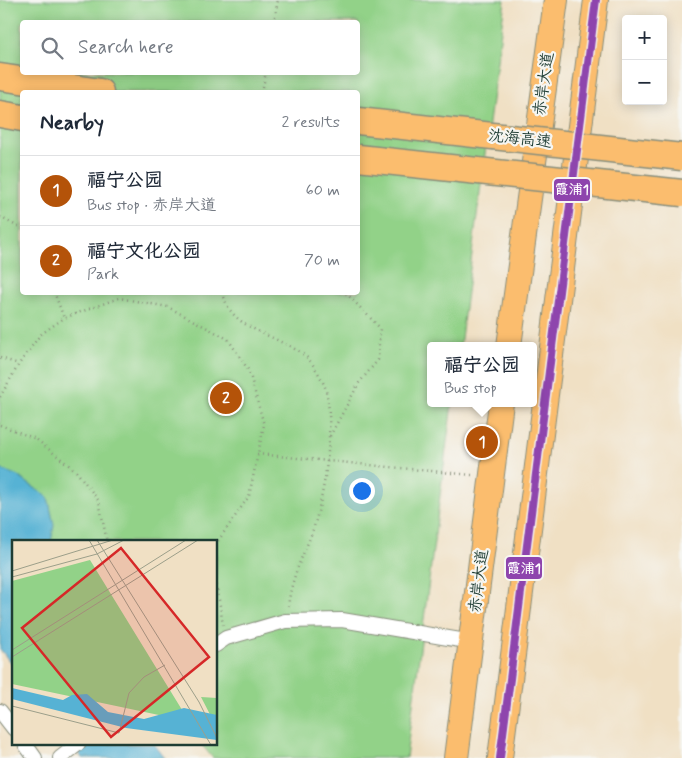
<!DOCTYPE html>
<meta charset="utf-8">
<style>
body{margin:0;font-family:Mynerve,"LXGW WenKai TC",sans-serif;background:#f2f2f3;color:#1f2937}
.controls{position:absolute;right:15px;top:15px;display:grid;overflow:hidden;border-radius:5px;box-shadow:0 2px 12px #0003}
.controls button{width:45px;height:45px;display:grid;place-items:center;padding:0;border:0;border-bottom:1px solid #e0e1e3;background:#fff;color:#1f2937;font:25px sans-serif}
.you{position:absolute;left:361px;top:490px;width:18px;height:18px;margin:-12px;border:4px solid #fff;border-radius:50%;background:#1a73e8;box-shadow:0 0 0 8px #1a73e833}
.badge{display:grid;place-items:center;width:32px;height:32px;border-radius:50%;background:#b45309;color:#fff;font-size:16px;font-weight:700}
.pin{position:absolute;translate:-50% -50%;border:2px solid #fff;box-shadow:0 1px 5px #0006}
.popup{position:absolute;left:427px;top:342px;width:110px;height:65px;box-sizing:border-box;display:grid;place-content:center;border-radius:5px;background:#fff;filter:drop-shadow(0 1px 4px #0005);font-size:16px;white-space:nowrap;color:#747a83}
.popup b{font-size:19px;color:#1f2937}
.popup::after{content:'';position:absolute;left:50%;top:100%;margin-left:-10px;border:10px solid transparent;border-top-color:#fff}
.list{margin:0;padding:0;list-style:none}
h2{display:flex;justify-content:space-between;align-items:center;height:65px;margin:0;padding:0 20px;font-size:21px}
h2 small{font-size:16px;font-weight:400;color:#747a83}
.list li{display:grid;grid-template-columns:32px 1fr auto;gap:15px;align-items:center;box-sizing:border-box;height:70px;padding:0 20px;border-top:1px solid #e0e1e3}
.list b{display:block;font-size:19px;white-space:nowrap}
.list p{margin:0;font-size:16px;white-space:nowrap;color:#747a83}
.list em{font-size:16px;font-style:normal;color:#747a83}
.icon{flex:none;width:28px;height:28px;fill:none;stroke:currentColor;stroke-width:2;stroke-linecap:round;stroke-linejoin:round}
.map{position:relative;flex:none;width:682px;height:758px;overflow:hidden}
.search{position:absolute;background:#fff;box-shadow:0 2px 12px #0003;left:20px;top:20px;width:340px;height:55px;display:flex;align-items:center;gap:12px;box-sizing:border-box;padding:0 18px;border-radius:5px;color:#747a83;font-size:19px}
.panel{position:absolute;background:#fff;box-shadow:0 2px 12px #0003;left:20px;top:90px;width:340px;height:205px;border-radius:5px}
.map>svg:first-child{display:block}
.green{fill:#92d288;stroke:#58885e;fill-rule:evenodd}
.water{fill:#56b2d4;stroke:#3a7884}
.lines{fill:none;stroke-linecap:round;stroke-linejoin:round}
.minor-casing{stroke:#888e7c;stroke-width:16}
.trunk-casing{stroke:#888e7c;stroke-width:26}
.motorway-casing{stroke:#888e7c;stroke-width:29}
.path{stroke:#888e7c;stroke-width:2.5;stroke-dasharray:1 4;stroke-linecap:butt}
.minor{stroke:#fff;stroke-width:14}
.trunk{stroke:#fbbd6e;stroke-width:24}
.motorway{stroke:#fbbd6e;stroke-width:26}
.motorway-bridge-casing{stroke:#888e7c;stroke-width:29;stroke-linecap:butt}
.motorway-bridge{stroke:#fbbd6e;stroke-width:26}
.bus-1-casing{stroke:#f6f6f2;stroke-width:11}
.bus-1{stroke:#8e44ad;stroke-width:8}
.labels{text-anchor:middle;dominant-baseline:central;stroke-width:4.5;stroke-linejoin:round;paint-order:stroke}
.street-label{font-size:16px;fill:#1f3d34;stroke:#f6f6f2}
.inset-road{fill:none;stroke:#9c9f8a;stroke-width:1}
.view{fill:#d62828;fill-opacity:0.15;stroke:#d62828;stroke-width:2.5}
.inset-edge{fill:none;stroke:#1f3d34;stroke-width:2.5}
.line-badge{stroke:#f6f6f2;stroke-width:2}
.badge-label{font-size:14px;text-anchor:middle;font-weight:bold;fill:#fff}
</style>
<div class="map">
<svg width="682" height="758" viewBox="0 0 682 758">
<rect width="100%" height="100%" fill="#f6f6f2"/>
<filter id="ink" filterUnits="userSpaceOnUse"><feTurbulence type="fractalNoise" baseFrequency=".02" numOctaves="2"/><feDisplacementMap in="SourceGraphic" scale="10" xChannelSelector="R" yChannelSelector="G"/><feConvolveMatrix kernelMatrix="1 2 1 2 8 2 1 2 1" color-interpolation-filters="sRGB"/></filter>
<filter id="wash" filterUnits="userSpaceOnUse"><feTurbulence type="fractalNoise" baseFrequency=".0096" numOctaves="4" result="noise"/><feDisplacementMap in="SourceGraphic" scale="20" xChannelSelector="R" yChannelSelector="G"/><feGaussianBlur stdDeviation="1.12" result="paint"/><feColorMatrix in="noise" values="0 0 0 0 0 0 0 0 0 0 0 0 0 0 0 0 0 1.4 0 .05"/><feComposite in="paint" operator="in"/></filter>
<g filter="url(#wash)">
<rect width="100%" height="100%" fill="#f0e0c4"/>
<path class="green" d="M0 0H505L460 346H431V403H452L406 758H213L201 744H216V542H32L0 504ZM22 22H358V72H22ZM22 92H358V292H22Z"/>
<g class="water">
<path d="M0 469 16 475 48 497 54 525 51 542H14V667L0 649Z"/>
<path d="M72 744H154L165 758H82Z"/>
</g>
</g>
<g filter="url(#ink)">
<g class="lines">
<g class="minor-casing">
<g id="minor">
<path d="M216 645 226 638 285 621 342 620 472 642"/>
<path d="M0 711 14 729"/>
<path d="M25 744 35 758"/>
<path d="M60 758 78 744"/>
</g>
</g>
<g class="trunk-casing">
<g id="trunk">
<path d="M509 346 556 0"/>
<path d="M456 758 501 403"/>
<path d="M500 758 596 0"/>
</g>
</g>
<g class="motorway-casing">
<g id="motorway">
<path d="M0 77 100 92"/>
<path d="M0 114 22 118"/>
</g>
</g>
<g class="path">
<path d="M274 22 278 0"/>
<path d="M262 92 266 72"/>
<path d="M0 217 22 229"/>
<path d="M54 292 64 318"/>
<path d="M223 292C228 323 258 330 281 342 290 346 304 353 310 361 315 367 322 379 325 387 336 424 324 502 310 538 299 564 292 578 288 606"/>
<path d="M0 358 19 364"/>
<path d="M0 397 19 364 40 335 64 318 119 298 168 307 228 339 249 371 264 425 249 496 216 544"/>
<path d="M0 425 36 439 76 471 99 501 107 542"/>
<path d="M330 436 359 383 378 360 380 328 345 292"/>
<path d="M257 454 472 475"/>
<path d="M216 580 223 625"/>
</g>
<use href="#minor" class="minor"/>
<use href="#trunk" class="trunk"/>
<use href="#motorway" class="motorway"/>
<g class="motorway-bridge-casing">
<g id="motorway-bridge">
<path d="M358 121 682 157"/>
<path d="M358 158 682 193"/>
</g>
</g>
<use href="#motorway-bridge" class="motorway-bridge"/>
<g class="bus-1-casing">
<path id="bus-1" d="M500 758 596 0"/>
</g>
<use href="#bus-1" class="bus-1"/>
</g>
</g>
<g class="labels">
<g class="street-label">
<text transform="translate(544 84) rotate(-82)">赤岸大道</text>
<text transform="translate(520 139) rotate(6)">沈海高速</text>
<text transform="translate(479 581) rotate(-83)">赤岸大道</text>
</g>
</g>
<g transform="translate(12 540)">
<rect width="205" height="205" fill="#f0e0c4"/>
<path d="M78 20 175 178H161L0 144V41ZM189 157 205 158V188Z" fill="#92d288"/>
<path d="M0 148 51 160 60 155 75 154 96 172 132 179 172 168 205 175V200L114 188 0 159Z" fill="#56b2d4"/>
<path class="inset-road" d="M77 0 199 205M85 0 187 162 205 198M0 31 101 0M0 37 85 14 112 0M0 110 174 0M0 117 186 0M0 166 107 193 117 153 132 137 153 125"/>
<path class="view" d="M109 8 197 117 99 197 10 88Z"/>
<rect width="205" height="205" class="inset-edge"/>
</g>
<g class="line-badge">
<rect x="553" y="178" width="38" height="24" rx="5" fill="#8e44ad"/>
<rect x="505" y="556" width="38" height="24" rx="5" fill="#8e44ad"/>
</g>
<g class="badge-label">
<text x="572" y="194">霞浦1</text>
<text x="524" y="573">霞浦1</text>
</g>
</svg>
<div class="controls">
<button>+</button>
<button>−</button>
</div>
<div class="you"></div>
<div class="pin badge" style="left:482px;top:442px">1</div>
<div class="popup"><b>福宁公园</b>Bus stop</div>
<div class="pin badge" style="left:226px;top:398px">2</div>
<div class="search"><svg class="icon" aria-label="search" viewBox="0 0 24 24"><circle cx="10" cy="10" r="6"/><path d="M15 15l6 6"/></svg>Search here</div>
<section class="panel">
<h2>Nearby<small>2 results</small></h2>
<ul class="list">
<li><span class="badge">1</span><div><b>福宁公园</b><p>Bus stop · 赤岸大道</p></div><em>60 m</em></li>
<li><span class="badge">2</span><div><b>福宁文化公园</b><p>Park</p></div><em>70 m</em></li>
</ul>
</section>
</div>
